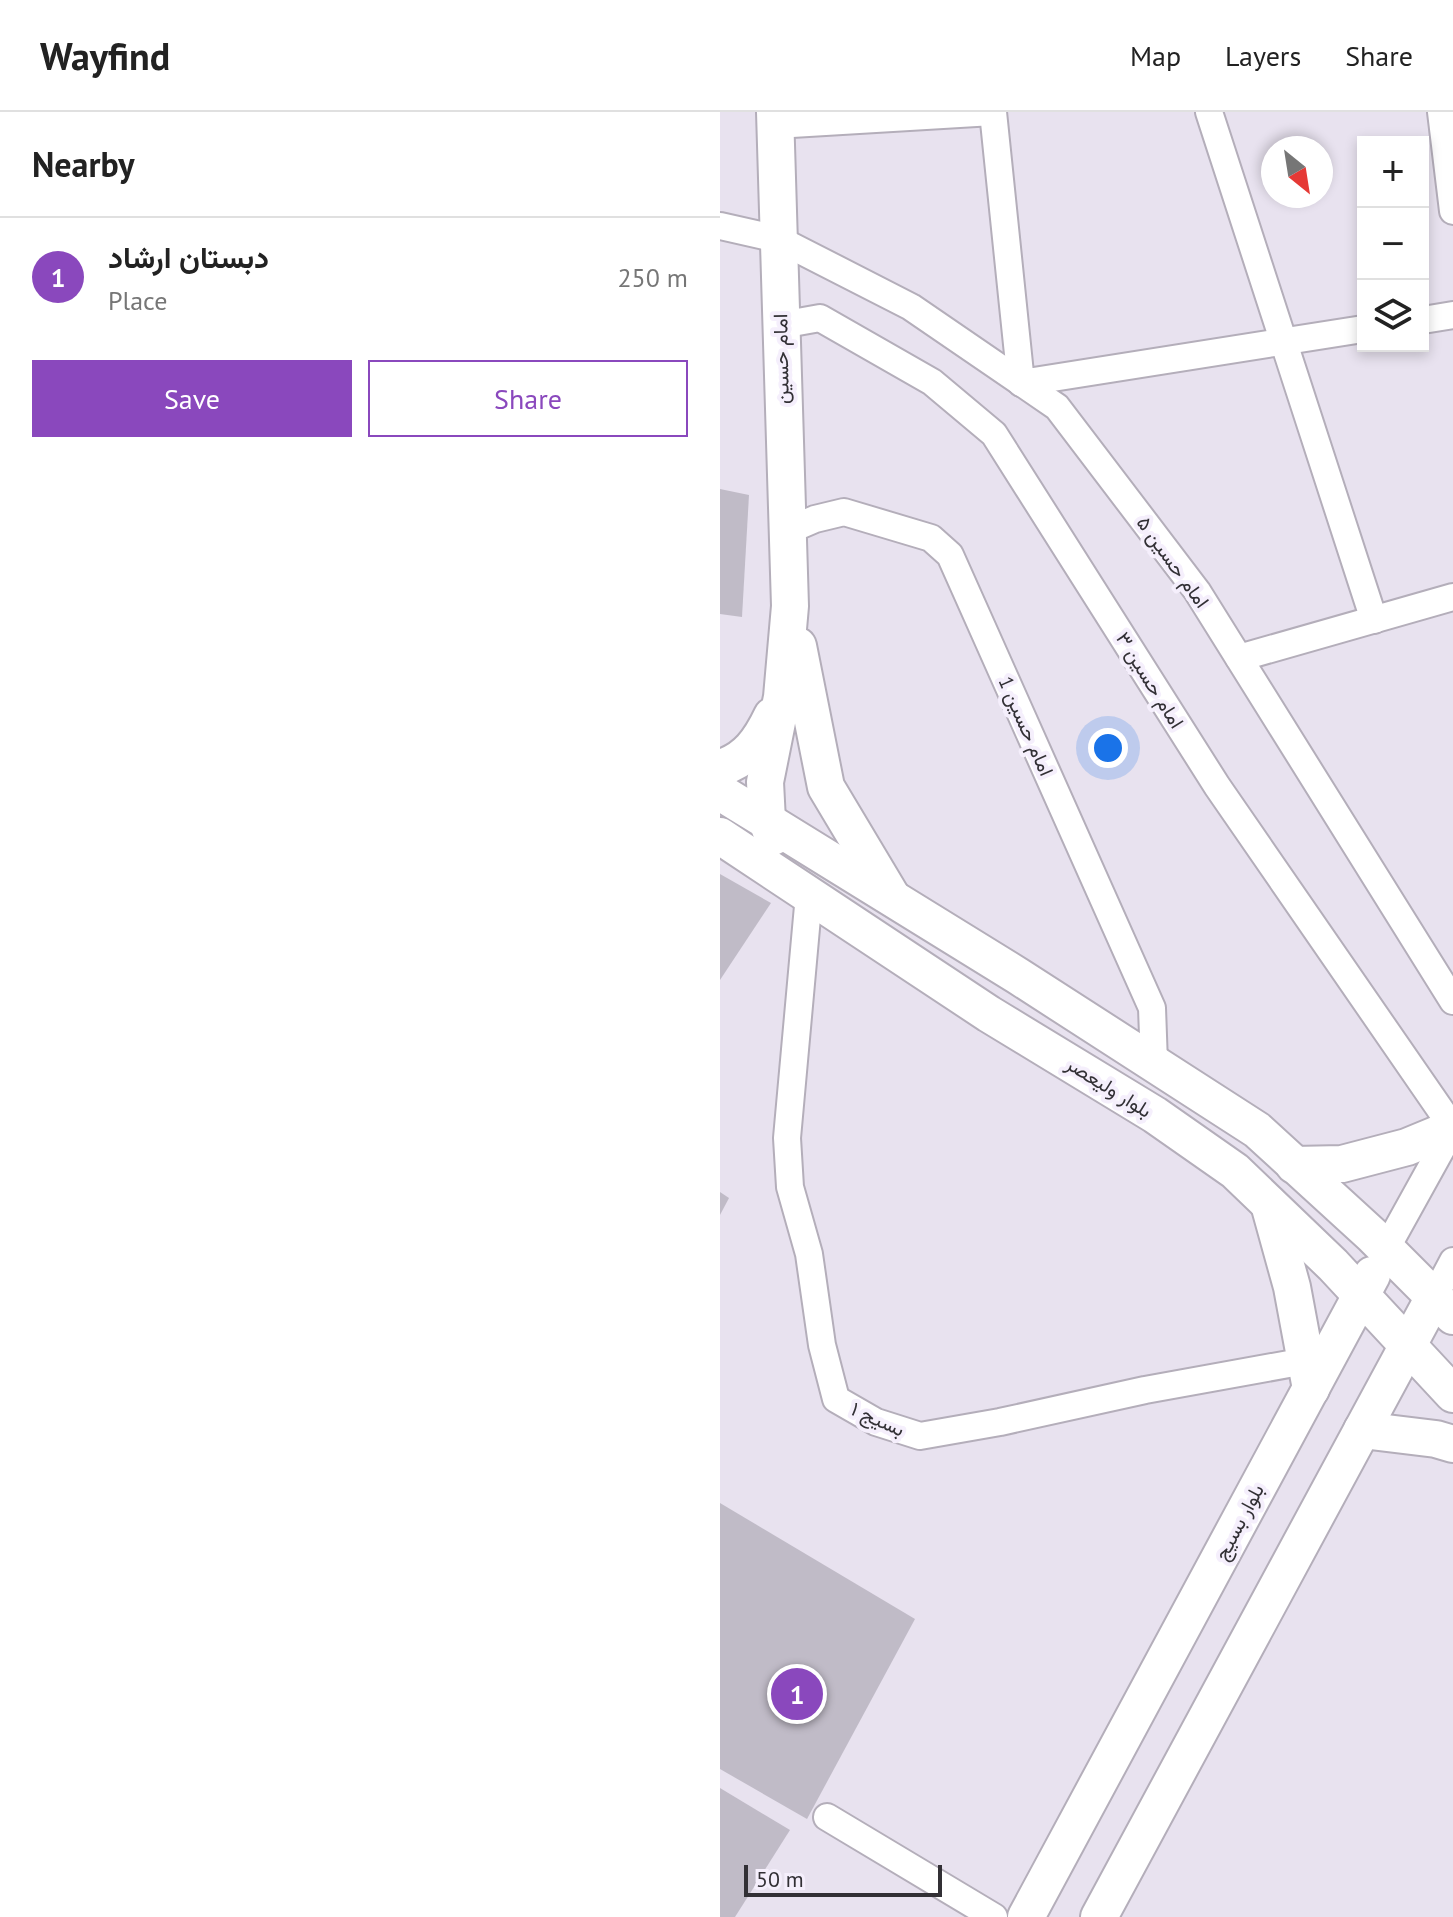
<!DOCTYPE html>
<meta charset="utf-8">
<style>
body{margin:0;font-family:"PT Sans",Vazirmatn,sans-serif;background:#f2f2f2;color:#222}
.controls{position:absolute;right:24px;top:24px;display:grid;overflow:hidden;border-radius:0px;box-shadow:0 4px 12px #0003}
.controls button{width:72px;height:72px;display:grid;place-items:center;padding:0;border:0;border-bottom:2px solid #e0e0e0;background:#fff;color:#222;font:40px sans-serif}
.compass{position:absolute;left:541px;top:24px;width:72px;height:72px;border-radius:50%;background:#fff;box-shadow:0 4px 12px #0003;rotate:150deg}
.scale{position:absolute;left:24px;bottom:20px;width:198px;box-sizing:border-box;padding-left:8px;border:4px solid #323035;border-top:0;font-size:22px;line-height:28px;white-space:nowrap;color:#323035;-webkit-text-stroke:6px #f5effc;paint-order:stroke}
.you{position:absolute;left:388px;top:636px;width:28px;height:28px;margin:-20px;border:6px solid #fff;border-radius:50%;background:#1a73e8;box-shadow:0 0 0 12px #1a73e833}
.badge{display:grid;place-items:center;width:52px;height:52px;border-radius:50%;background:#8a48bd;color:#fff;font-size:26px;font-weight:700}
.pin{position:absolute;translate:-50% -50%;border:4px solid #fff;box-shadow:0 2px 8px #0006}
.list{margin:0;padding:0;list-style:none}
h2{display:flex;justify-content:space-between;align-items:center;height:104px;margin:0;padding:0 32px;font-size:34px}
h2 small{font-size:26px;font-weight:400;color:#767676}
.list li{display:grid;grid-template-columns:52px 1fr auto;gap:24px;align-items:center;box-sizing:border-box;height:120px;padding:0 32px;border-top:2px solid #e0e0e0}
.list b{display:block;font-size:30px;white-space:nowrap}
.list p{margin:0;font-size:26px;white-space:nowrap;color:#767676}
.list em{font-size:26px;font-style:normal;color:#767676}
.actions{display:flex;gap:16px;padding:24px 32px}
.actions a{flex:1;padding:18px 0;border:2px solid #8a48bd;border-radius:0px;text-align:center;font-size:28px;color:#8a48bd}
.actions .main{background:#8a48bd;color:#fff}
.icon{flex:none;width:44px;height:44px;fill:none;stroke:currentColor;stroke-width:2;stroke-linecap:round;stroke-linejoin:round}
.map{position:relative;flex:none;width:733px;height:1805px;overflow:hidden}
header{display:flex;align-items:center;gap:48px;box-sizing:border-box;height:112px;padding:0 40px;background:#fff;border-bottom:2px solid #e0e0e0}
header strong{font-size:38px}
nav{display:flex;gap:44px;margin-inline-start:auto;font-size:28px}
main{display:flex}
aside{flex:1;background:#fff}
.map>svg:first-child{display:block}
.building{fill:#c0bbc7}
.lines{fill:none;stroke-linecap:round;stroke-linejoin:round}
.street-casing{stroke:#b4aeba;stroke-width:30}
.secondary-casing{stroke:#b4aeba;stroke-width:40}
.street{stroke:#fff;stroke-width:26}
.secondary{stroke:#fff;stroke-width:36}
.labels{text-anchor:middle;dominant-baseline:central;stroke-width:8;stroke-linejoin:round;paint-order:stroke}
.street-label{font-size:20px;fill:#323035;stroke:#f5effc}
</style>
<header>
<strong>Wayfind</strong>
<nav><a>Map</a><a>Layers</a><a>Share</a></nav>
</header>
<main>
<aside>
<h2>Nearby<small></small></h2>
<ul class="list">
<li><span class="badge">1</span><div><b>دبستان ارشاد</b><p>Place</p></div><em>250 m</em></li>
</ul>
<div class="actions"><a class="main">Save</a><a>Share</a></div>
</aside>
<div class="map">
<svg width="733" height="1805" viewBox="0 0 733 1805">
<rect width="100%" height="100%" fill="#e8e2ef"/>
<g class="building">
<path d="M0 377 29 383 22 505 0 502Z"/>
<path d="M0 762 51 791 0 868Z"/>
<path d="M0 1080 9 1086 0 1103Z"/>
<path d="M0 1391 195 1507 87 1707 0 1657Z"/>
<path d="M0 1676 70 1718 15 1805H0Z"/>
</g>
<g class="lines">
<g class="street-casing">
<g id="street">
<path d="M273 0 301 271 643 217"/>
<path d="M489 0 654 508"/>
<path d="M721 0 733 99"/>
<path d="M55 13 273 0"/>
<path d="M0 114 58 127 191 195 337 295 477 479 733 889"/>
<path d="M703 208 733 203"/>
<path d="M61 213 100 206 212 270 274 322 497 674 733 1016"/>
<path d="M67 419 95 407 124 400 211 426 230 443 432 896 434 951"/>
<path d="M519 546 733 485"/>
<path d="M89 783 67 1026 70 1075 89 1142 102 1233 116 1287 156 1310 200 1324 280 1310 425 1278 602 1246"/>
<path d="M666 1137 733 1016"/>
<path d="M714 1185 733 1149"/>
<path d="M107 1705 274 1805"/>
</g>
</g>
<g class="secondary-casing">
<g id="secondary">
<path d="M78 534 106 675 170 782"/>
<path d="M0 656C27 648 40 629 52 604"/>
<path d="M0 680 298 864 537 1018 653 1124 733 1204"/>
<path d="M0 724 269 902 435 1003 515 1059 613 1153 733 1282"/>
<path d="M53 725 47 709 45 670 62 585 70 494 55 0"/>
<path d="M574 1053 622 1052 687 1035 733 1016"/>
<path d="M549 1092 572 1175 591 1277"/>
<path d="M642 1318 716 1327 733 1332"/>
<path d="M306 1805 652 1163"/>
<path d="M379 1805 714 1185"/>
</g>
</g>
<use href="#street" class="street"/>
<use href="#secondary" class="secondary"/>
</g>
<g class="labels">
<g class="street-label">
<text transform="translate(61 247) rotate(-91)">امام حسین</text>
<text transform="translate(453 450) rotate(54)">امام حسین ۵</text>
<text transform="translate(430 568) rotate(58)">امام حسین ۳</text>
<text transform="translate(306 614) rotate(66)">امام حسین 1</text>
<text transform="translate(389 975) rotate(32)">بلوار ولیعصر</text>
<text transform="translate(158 1307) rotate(24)">بسیج ۱</text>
<text transform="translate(519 1410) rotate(-62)">بلوار بسیج</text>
</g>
</g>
</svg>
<div class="controls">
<button>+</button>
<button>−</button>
<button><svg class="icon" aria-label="layers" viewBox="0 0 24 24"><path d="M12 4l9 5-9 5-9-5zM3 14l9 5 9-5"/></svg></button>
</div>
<svg class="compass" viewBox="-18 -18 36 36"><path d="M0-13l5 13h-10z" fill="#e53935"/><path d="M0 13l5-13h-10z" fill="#767676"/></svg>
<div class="scale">50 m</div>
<div class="you"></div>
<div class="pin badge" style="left:77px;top:1582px">1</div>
</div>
</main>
